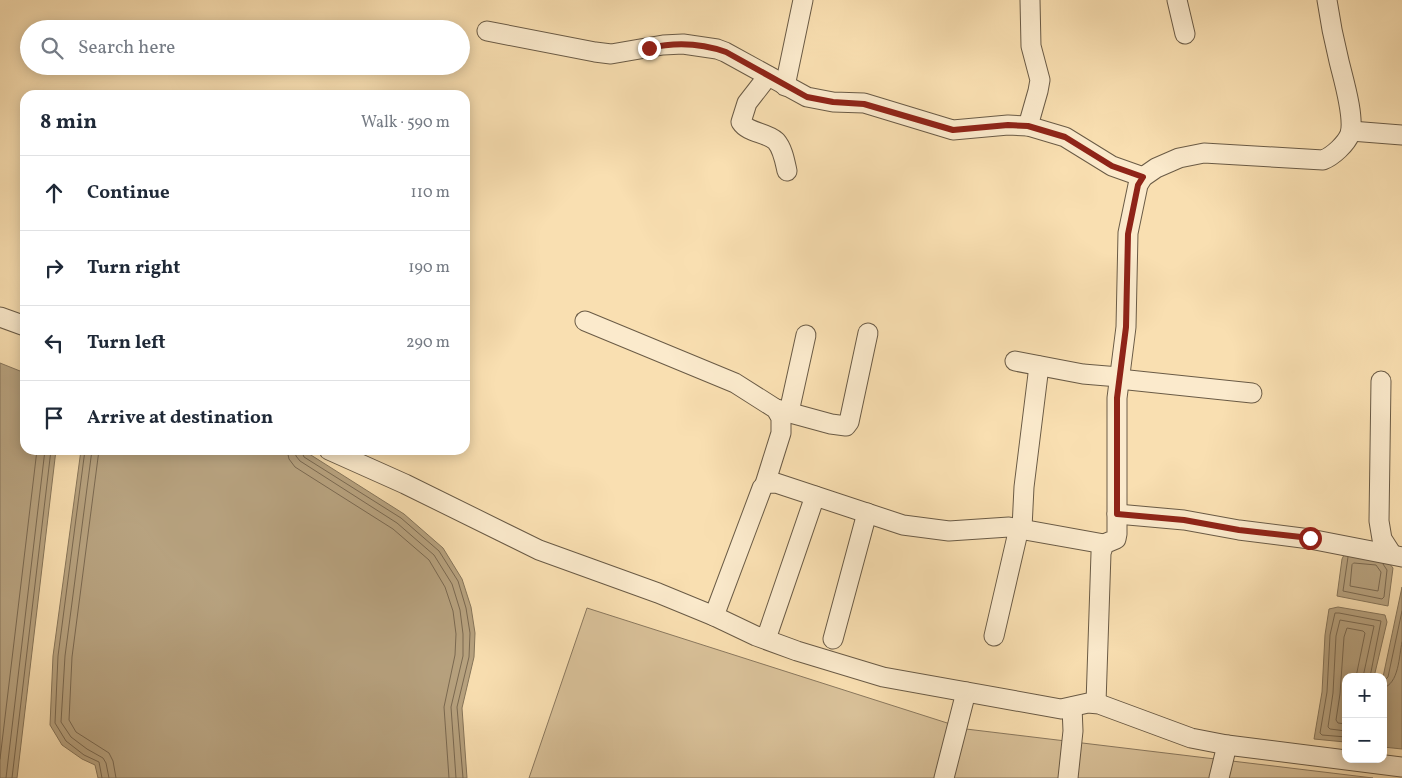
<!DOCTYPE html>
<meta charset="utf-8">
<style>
body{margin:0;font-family:Vollkorn,serif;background:#f6f6f7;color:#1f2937}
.controls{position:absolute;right:15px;bottom:15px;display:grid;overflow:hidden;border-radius:10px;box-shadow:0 2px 12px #0003}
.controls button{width:45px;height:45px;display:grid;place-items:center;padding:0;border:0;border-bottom:1px solid #e0e1e3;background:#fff;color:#1f2937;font:25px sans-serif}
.stop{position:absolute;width:15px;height:15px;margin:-11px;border:4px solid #8f2418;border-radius:50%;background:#fff}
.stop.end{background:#8f2418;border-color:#fff;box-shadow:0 1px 5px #0008}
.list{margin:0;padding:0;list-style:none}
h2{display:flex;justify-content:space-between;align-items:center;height:65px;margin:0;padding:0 20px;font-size:21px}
h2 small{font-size:16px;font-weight:400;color:#747a83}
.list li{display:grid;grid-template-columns:32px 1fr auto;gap:15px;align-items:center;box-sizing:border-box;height:75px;padding:0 20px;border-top:1px solid #e0e1e3}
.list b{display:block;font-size:19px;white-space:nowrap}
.list em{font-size:16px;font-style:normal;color:#747a83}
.icon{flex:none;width:28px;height:28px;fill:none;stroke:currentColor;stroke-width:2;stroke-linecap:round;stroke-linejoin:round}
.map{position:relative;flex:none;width:1402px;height:778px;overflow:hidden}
.search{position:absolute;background:#fff;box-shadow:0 2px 12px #0003;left:20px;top:20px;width:450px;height:55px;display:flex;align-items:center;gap:12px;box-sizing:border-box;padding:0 18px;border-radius:28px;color:#747a83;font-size:19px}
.panel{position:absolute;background:#fff;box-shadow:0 2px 12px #0003;left:20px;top:90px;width:450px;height:365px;border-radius:15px}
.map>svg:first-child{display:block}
.green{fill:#d9c199;stroke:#8a785e}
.water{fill:#b8a380;stroke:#86755a}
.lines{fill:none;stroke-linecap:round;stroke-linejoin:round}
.shore{stroke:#7a6951;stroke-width:1}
.minor-casing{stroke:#6a5b46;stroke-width:21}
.minor{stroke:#fbeacc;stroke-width:19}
.route{stroke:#8f2418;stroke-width:6}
</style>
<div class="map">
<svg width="1402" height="778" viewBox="0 0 1402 778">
<rect width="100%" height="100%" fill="#f9dfb1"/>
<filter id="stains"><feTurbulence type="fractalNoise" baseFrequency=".004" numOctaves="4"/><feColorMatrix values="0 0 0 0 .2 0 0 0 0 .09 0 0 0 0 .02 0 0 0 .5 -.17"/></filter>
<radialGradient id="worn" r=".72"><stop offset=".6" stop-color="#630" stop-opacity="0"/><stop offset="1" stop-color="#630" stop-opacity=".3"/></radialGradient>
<path class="green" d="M587 608 966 729 1373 778H529Z"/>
<g class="water">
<path d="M0 363 25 373V450H56L17 778H0Z"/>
<path d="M81 450H303L404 514 443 548 462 579 471 607 475 633 474 657 462 708 467 778H98L95 765 82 759 62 745 50 725 53 656Z"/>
<path d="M1346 551 1382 554 1393 568 1388 606 1337 596 1342 559Z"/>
<path d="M1402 587V749L1383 747V677Z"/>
<path d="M1338 607 1385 615 1387 622 1374 677H1346L1345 742 1314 739 1322 692 1325 635 1329 609Z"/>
</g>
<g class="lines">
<g class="shore">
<path d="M85 450 58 656 55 723 66 741 84 755 99 762 102 778"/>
<path d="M92 450 65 656 61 722 71 737 87 749 103 758 106 763 109 778"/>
<path d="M99 450 72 657 69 720 76 732 109 753 113 761 116 778"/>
<path d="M287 450 289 459 295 467 393 529 429 560 445 587 453 611 456 634 455 655 444 707 449 778"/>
<path d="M295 450 296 456 300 461 397 523 434 555 452 584 460 610 463 634V656L451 707 456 778"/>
<path d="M301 450 304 457 401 518 439 551 458 581 466 608 470 633 469 657 457 707 463 778"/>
<path d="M1348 557 1343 591 1382 599 1384 597 1387 570 1383 564"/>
<path d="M1354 563 1376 565 1381 572 1378 591 1350 586 1352 565Z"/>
<path d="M1383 682 1388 677 1402 611"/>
<path d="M1383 688C1399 684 1399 656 1402 642"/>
<path d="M1346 724 1338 723 1336 720 1340 694 1344 637 1347 628 1363 631 1365 633 1356 677"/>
<path d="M1346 731 1330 729 1328 727 1333 693 1336 636 1340 620 1374 626 1363 677"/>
<path d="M1346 737 1322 735 1320 733 1327 692 1330 635 1335 613H1339L1381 621 1370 677"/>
<path d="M0 759 37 450"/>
<path d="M6 778 45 450"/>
<path d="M12 778 51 450"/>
</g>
<g class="minor-casing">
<g id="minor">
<path d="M1177 0 1185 34"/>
<path d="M487 31 595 52 611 54 663 45 683 44 717 49 725 52 807 97 833 102 864 103 953 130 1008 125 1028 126 1065 137 1112 166 1143 177"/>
<path d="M768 76 747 103 741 122C748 133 766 132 776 141 783 149 785 162 787 171"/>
<path d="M785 86 803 0"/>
<path d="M1028 126 1038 91 1040 80 1031 46 1030 0"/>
<path d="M1351 131 1402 135"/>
<path d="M0 317 25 326"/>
<path d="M585 321 735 383 776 409 781 418V433L765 484"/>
<path d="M1015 361 1083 374 1119 377"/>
<path d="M1119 379 1252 393"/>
<path d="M1381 381 1379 521 1382 539 1391 553"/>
<path d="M776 409 831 424 846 426 849 422 868 333"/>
<path d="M789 412 806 335"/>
<path d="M329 450 405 484 539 550 658 593 714 616 756 636 797 651 883 677 1061 709 1088 703 1099 704 1191 738 1227 745 1402 767"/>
<path d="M1117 514 1184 520 1239 530 1310 539 1402 557"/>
<path d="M1022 528 1024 487 1039 366"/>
<path d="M714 616 762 488C766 483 770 483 776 483L903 525 949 531 1009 527 1104 544"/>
<path d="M994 636 1019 528"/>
<path d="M766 639 815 496"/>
<path d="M833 639 867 513"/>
<path d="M1096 703 1101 553 1104 544 1116 539 1117 534V398L1126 327 1128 233 1138 185 1143 177 1156 168 1179 158 1204 153 1323 160C1333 156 1346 144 1350 134 1355 117 1343 78 1339 61 1334 41 1330 21 1327 0"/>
<path d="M944 778 966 692"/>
<path d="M1068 778 1073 731 1072 707"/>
<path d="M1219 778 1227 745"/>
</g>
</g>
<use href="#minor" class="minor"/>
</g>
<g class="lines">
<path class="route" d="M649 48C675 42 701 43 726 52L807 97 833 102 864 104 953 130 1008 125 1028 126 1065 137 1112 166 1143 177 1138 185 1128 234 1126 327 1117 398V514L1184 520 1239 530 1310 538"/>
</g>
<rect width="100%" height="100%" filter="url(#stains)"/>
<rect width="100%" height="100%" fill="url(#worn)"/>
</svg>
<div class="controls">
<button>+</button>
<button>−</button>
</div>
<div class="stop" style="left:1310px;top:538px"></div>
<div class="stop end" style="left:649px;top:48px"></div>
<div class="search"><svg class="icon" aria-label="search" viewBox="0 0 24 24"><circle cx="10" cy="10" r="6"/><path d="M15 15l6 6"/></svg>Search here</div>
<section class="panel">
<h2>8 min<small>Walk · 590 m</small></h2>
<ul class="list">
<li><svg class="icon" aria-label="ahead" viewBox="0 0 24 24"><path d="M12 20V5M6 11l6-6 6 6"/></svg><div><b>Continue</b></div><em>110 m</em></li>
<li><svg class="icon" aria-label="right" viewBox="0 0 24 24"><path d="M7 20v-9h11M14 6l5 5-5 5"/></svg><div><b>Turn right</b></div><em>190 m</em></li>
<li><svg class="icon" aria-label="left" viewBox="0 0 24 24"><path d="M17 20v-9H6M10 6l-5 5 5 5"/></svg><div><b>Turn left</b></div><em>290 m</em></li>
<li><svg class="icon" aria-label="arrive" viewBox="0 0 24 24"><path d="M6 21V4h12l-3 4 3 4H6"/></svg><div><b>Arrive at destination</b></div></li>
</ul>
</section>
</div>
